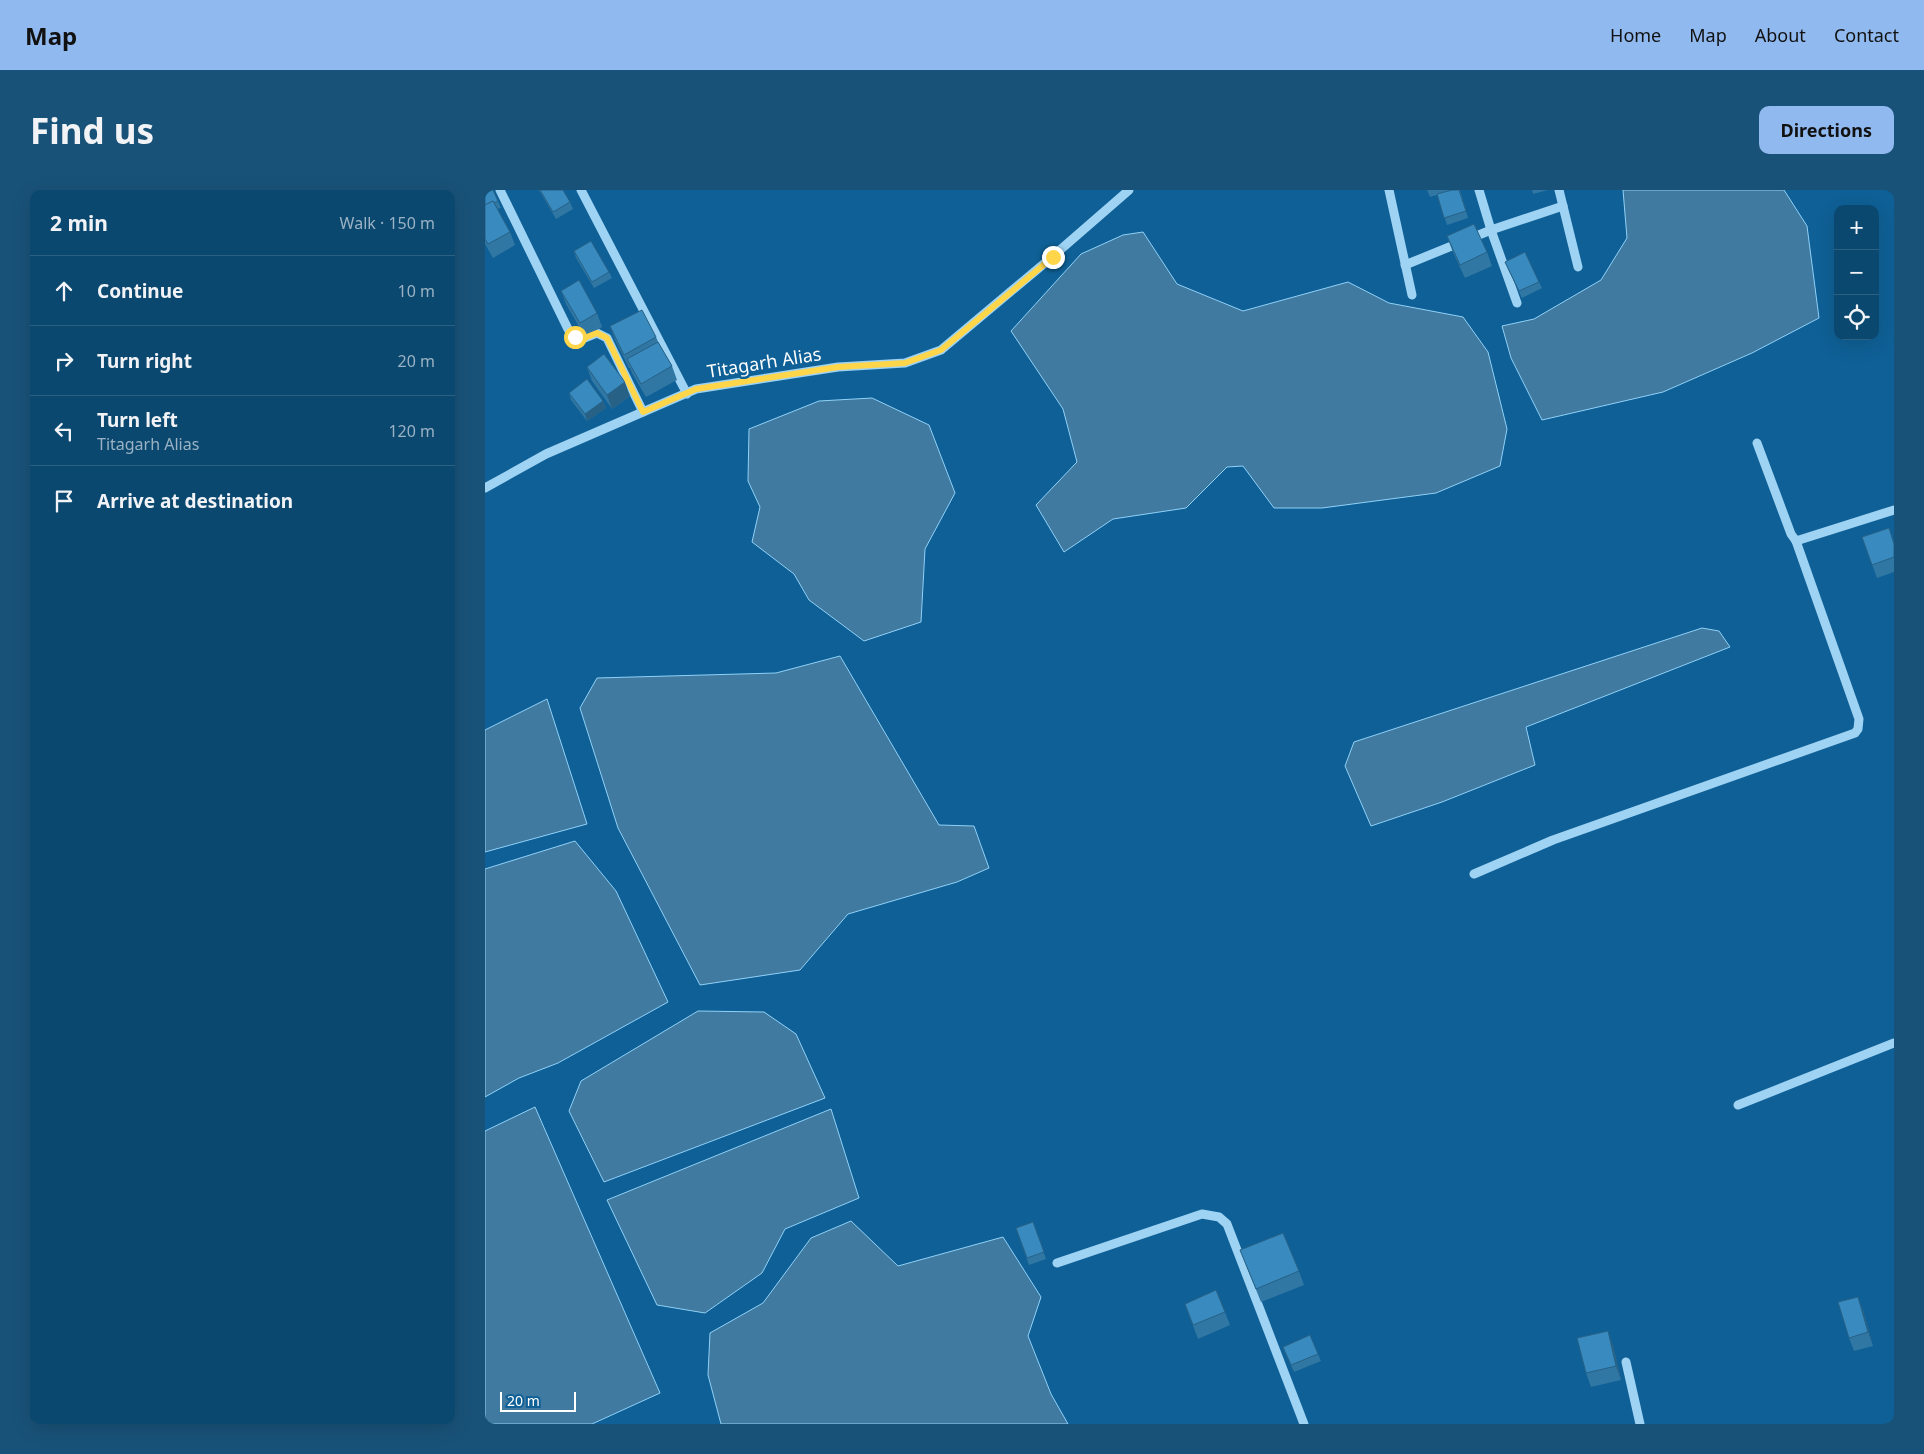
<!DOCTYPE html>
<meta charset="utf-8">
<style>
body{margin:0;font-family:"Noto Sans",sans-serif;background:#195278;color:#f1f3f6}
.controls{position:absolute;right:15px;top:15px;display:grid;overflow:hidden;border-radius:10px;box-shadow:0 5px 20px #0002}
.controls button{width:45px;height:45px;display:grid;place-items:center;padding:0;border:0;border-bottom:1px solid #2b6083;background:#0b4870;color:#f1f3f6;font:25px sans-serif}
.scale{position:absolute;left:15px;bottom:12px;width:76px;box-sizing:border-box;padding-left:5px;border:2px solid #fff;border-top:0;font-size:14px;line-height:18px;white-space:nowrap;color:#fff;-webkit-text-stroke:4px #0f6096;paint-order:stroke}
.stop{position:absolute;width:15px;height:15px;margin:-11px;border:4px solid #ffd54a;border-radius:50%;background:#fff}
.stop.end{background:#ffd54a;border-color:#fff;box-shadow:0 1px 5px #0008}
.list{margin:0;padding:0;list-style:none}
h2{display:flex;justify-content:space-between;align-items:center;height:65px;margin:0;padding:0 20px;font-size:21px}
h2 small{font-size:16px;font-weight:400;color:#9ab2c3}
.list li{display:grid;grid-template-columns:32px 1fr auto;gap:15px;align-items:center;box-sizing:border-box;height:70px;padding:0 20px;border-top:1px solid #2b6083}
.list b{display:block;font-size:19px;white-space:nowrap}
.list p{margin:0;font-size:16px;white-space:nowrap;color:#9ab2c3}
.list em{font-size:16px;font-style:normal;color:#9ab2c3}
.icon{flex:none;width:28px;height:28px;fill:none;stroke:currentColor;stroke-width:2;stroke-linecap:round;stroke-linejoin:round}
.map{position:relative;flex:none;width:1409px;height:1234px;overflow:hidden;border-radius:10px}
header{display:flex;align-items:center;gap:30px;box-sizing:border-box;height:70px;padding:0 25px;background:#90b9f0;color:#111}
header strong{font-size:24px}
nav{display:flex;gap:28px;margin-inline-start:auto;font-size:18px}
.intro{display:flex;align-items:center;justify-content:space-between;box-sizing:border-box;height:120px;padding:0 30px}
h1{margin:0;font-size:35px}
.button{padding:12px 22px;border-radius:10px;background:#90b9f0;color:#111;font-size:18px;font-weight:700}
main{display:flex;gap:30px;padding:0 30px}
aside{flex:1;background:#0b4870;border-radius:10px;box-shadow:0 5px 20px #0002}
.map>svg:first-child{display:block}
.water{fill:#407aa1;stroke:#90d1f8}
.lines{fill:none;stroke-linecap:round;stroke-linejoin:round}
.minor{stroke:#9ed3f4;stroke-width:9}
.wall{fill:#3077a4}
.shaded-wall{fill:#276186}
.building{fill:#388abf;stroke:#276186}
.route{stroke:#ffd54a;stroke-width:6}
.labels{text-anchor:middle;dominant-baseline:central;stroke-width:5;stroke-linejoin:round;paint-order:stroke}
.street-label{font-size:18px;fill:#fff;stroke:#0f6096}
</style>
<header>
<strong>Map</strong>
<nav><a>Home</a><a>Map</a><a>About</a><a>Contact</a></nav>
</header>
<div class="intro"><h1>Find us</h1><a class="button">Directions</a></div>
<main>
<aside>
<h2>2 min<small>Walk · 150 m</small></h2>
<ul class="list">
<li><svg class="icon" aria-label="ahead" viewBox="0 0 24 24"><path d="M12 20V5M6 11l6-6 6 6"/></svg><div><b>Continue</b></div><em>10 m</em></li>
<li><svg class="icon" aria-label="right" viewBox="0 0 24 24"><path d="M7 20v-9h11M14 6l5 5-5 5"/></svg><div><b>Turn right</b></div><em>20 m</em></li>
<li><svg class="icon" aria-label="left" viewBox="0 0 24 24"><path d="M17 20v-9H6M10 6l-5 5 5 5"/></svg><div><b>Turn left</b><p>Titagarh Alias</p></div><em>120 m</em></li>
<li><svg class="icon" aria-label="arrive" viewBox="0 0 24 24"><path d="M6 21V4h12l-3 4 3 4H6"/></svg><div><b>Arrive at destination</b></div></li>
</ul>
</aside>
<div class="map">
<svg width="1409" height="1234" viewBox="0 0 1409 1234">
<rect width="100%" height="100%" fill="#0f6096"/>
<g class="water">
<path d="M1138 0H1299L1322 36 1334 128 1267 163 1178 202 1057 230 1026 168 1017 136 1049 129 1116 90 1142 48Z"/>
<path d="M658 42 692 94 758 121 863 92 904 113 978 127 1003 162 1022 239 1015 276 951 303 837 318H789L758 276 742 277 701 318 628 329 579 362 551 315 592 272 578 219 526 141 596 64 638 45Z"/>
<path d="M387 208 444 235 470 303 440 359 436 432 379 451 324 410 309 384 267 352 275 317 263 291 264 239 334 211Z"/>
<path d="M1217 438 1234 441 1245 457 1041 537 1050 575 957 612 886 636 860 576 869 552Z"/>
<path d="M355 466 454 635 489 636 504 678 472 692 363 724 315 780 215 795 133 638 95 518 112 488 291 483Z"/>
<path d="M62 509 102 634 0 662V540Z"/>
<path d="M90 651 131 701 183 812 73 873 34 888 0 907V679Z"/>
<path d="M213 821 279 822 311 844 340 908 119 992 84 921 96 891Z"/>
<path d="M50 917 175 1203 107 1234H0V941Z"/>
<path d="M346 919 374 1008 300 1039 277 1083 220 1123 172 1115 122 1010Z"/>
<path d="M366 1031 413 1076 518 1047 556 1107 543 1146 566 1204 583 1234H236L223 1185 225 1143 278 1113 326 1048Z"/>
</g>
<g class="lines">
<g class="minor">
<path d="M15 0 83 139 90 147 97 149 112 143 122 148 158 222"/>
<path d="M96 0 202 204"/>
<path d="M904 0 927 105"/>
<path d="M994 0 1006 40 1032 113"/>
<path d="M1074 0 1093 77"/>
<path d="M920 75 1006 40 1078 16"/>
<path d="M1272 253 1306 344 1311 351 1409 320"/>
<path d="M0 298 61 264 211 199 353 177 420 173 456 160 567 67 644 0"/>
<path d="M989 684 1068 650 1370 543 1373 539 1374 529 1311 351"/>
<path d="M1253 915 1409 853"/>
<path d="M572 1073 717 1024 734 1027 742 1034 819 1234"/>
<path d="M1141 1172 1155 1234"/>
</g>
</g>
<g class="wall">
<path d="M0 0 13 11 16 18 12 19 25 42 30 55 8 68 0 54Z"/>
<path d="M54 0H78L85 12 88 19 71 29Z"/>
<path d="M942 0H975L983 28 962 35 952 5 945 7Z"/>
<path d="M1047 0H1063L1048 4Z"/>
<path d="M962 46 1002 62 1007 76 980 88 967 60Z"/>
<path d="M89 61 124 82 127 88 109 98 91 68Z"/>
<path d="M1020 72 1054 92 1057 98 1037 108 1023 79Z"/>
<path d="M76 101 112 123 117 137 100 147 81 114Z"/>
<path d="M125 136 171 147 174 154 187 176 192 190 161 207 147 183 145 178H144L130 150Z"/>
<path d="M102 177 145 206 127 219 107 191Z"/>
<path d="M84 203 118 211 121 218 102 231 86 210Z"/>
<path d="M1377 347 1409 352V382L1392 388Z"/>
<path d="M548 1032 561 1069 544 1075 531 1038Z"/>
<path d="M755 1060 814 1081 819 1095 776 1112Z"/>
<path d="M700 1114 740 1122 745 1135 713 1149Z"/>
<path d="M1378 1120 1388 1156 1369 1161 1364 1148Z"/>
<path d="M1128 1155 1136 1190 1106 1197 1101 1183Z"/>
<path d="M798 1157 833 1164 836 1171 809 1182Z"/>
</g>
<g class="shaded-wall">
<path d="M140 192 145 206 127 219 122 205Z"/>
<path d="M118 211 121 218 102 231 100 224Z"/>
<path d="M1373 1107 1378 1120 1388 1156 1383 1142Z"/>
<path d="M1123 1141 1128 1155 1136 1190 1131 1176Z"/>
</g>
<g class="building">
<path d="M0 0H8L13 11 9 13 8 11 0 15Z"/>
<path d="M55 0H78L85 12 68 22Z"/>
<path d="M967 0H974L981 21 959 28 952 4Z"/>
<path d="M8 11 25 42 3 54 0 49V15Z"/>
<path d="M989 34 1002 62 975 75 962 46Z"/>
<path d="M106 51 124 82 107 92 89 61Z"/>
<path d="M1040 62 1054 92 1034 101 1020 72Z"/>
<path d="M94 90 112 123 95 133 76 101Z"/>
<path d="M157 120 171 147 139 165 125 136Z"/>
<path d="M173 152 187 176 156 194 142 169Z"/>
<path d="M119 164 140 192 122 205 102 177Z"/>
<path d="M102 189 118 211 100 224 84 203Z"/>
<path d="M1404 338 1409 354V367L1387 375 1377 347Z"/>
<path d="M548 1032 559 1062 542 1068 531 1038Z"/>
<path d="M798 1043 814 1081 771 1099 755 1060Z"/>
<path d="M731 1100 740 1122 708 1135 700 1114Z"/>
<path d="M1373 1107 1383 1142 1364 1148 1353 1112Z"/>
<path d="M1123 1141 1131 1176 1101 1183 1092 1148Z"/>
<path d="M825 1145 833 1164 806 1175 798 1157Z"/>
</g>
<g class="lines">
<path class="route" d="M90 147 97 149 112 143 122 148 158 222 211 199 353 177 420 173 456 160 568 67"/>
</g>
<g class="labels">
<g class="street-label">
<text transform="translate(279 172) rotate(-9)">Titagarh Alias</text>
</g>
</g>
</svg>
<div class="controls">
<button>+</button>
<button>−</button>
<button><svg class="icon" aria-label="locate" viewBox="0 0 24 24"><circle cx="12" cy="12" r="6"/><path d="M12 2v4M12 18v4M2 12h4M18 12h4"/></svg></button>
</div>
<div class="scale">20 m</div>
<div class="stop" style="left:90px;top:147px"></div>
<div class="stop end" style="left:568px;top:67px"></div>
</div>
</main>
